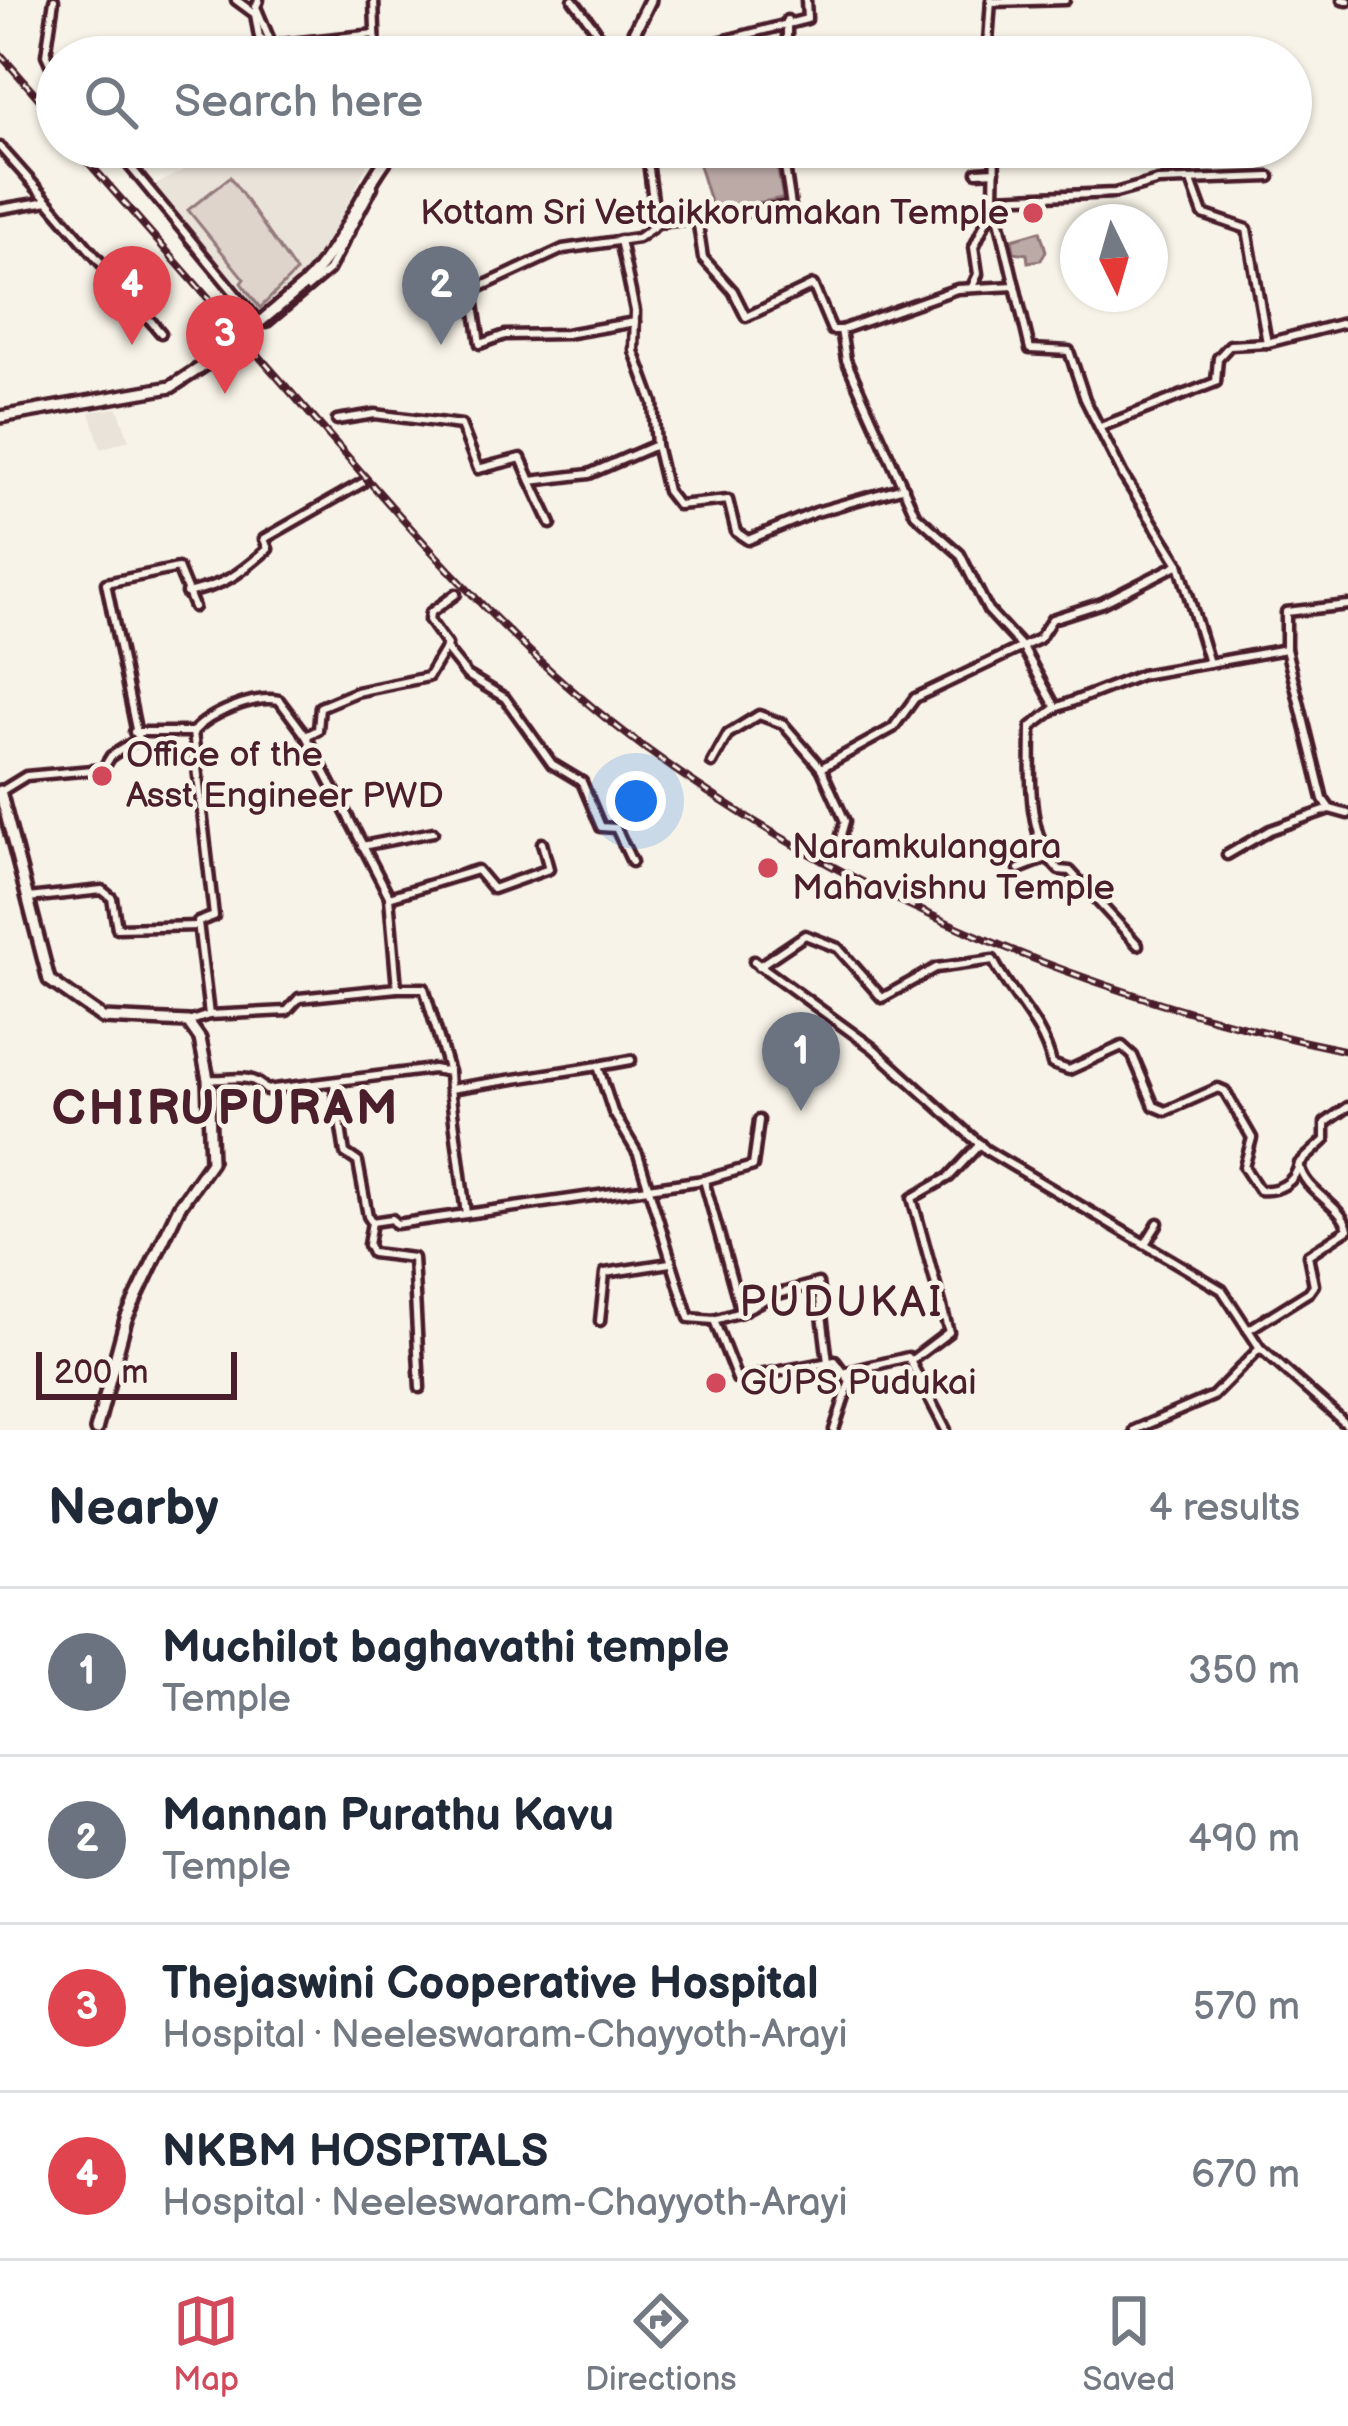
<!DOCTYPE html>
<meta charset="utf-8">
<style>
body{margin:0;font-family:"Balsamiq Sans",sans-serif;background:#f2f2f3;color:#1f2937}
.compass{position:absolute;left:1060px;top:204px;width:108px;height:108px;border-radius:50%;background:#fff;box-shadow:0 3px 9px #0004;rotate:175deg}
.scale{position:absolute;left:36px;bottom:30px;width:201px;box-sizing:border-box;padding-left:12px;border:6px solid #4a1f2b;border-top:0;font-size:33px;line-height:42px;white-space:nowrap;color:#4a1f2b;-webkit-text-stroke:9px #f7f3e8;paint-order:stroke}
.you{position:absolute;left:636px;top:801px;width:42px;height:42px;margin:-30px;border:9px solid #fff;border-radius:50%;background:#1a73e8;box-shadow:0 0 0 18px #1a73e833}
.badge{display:grid;place-items:center;width:78px;height:78px;border-radius:50%;background:#d1495b;color:#fff;font-size:39px;font-weight:700}
.pin{position:absolute;translate:-50% -99px;filter:drop-shadow(0 3px 6px #0008)}
.pin::after{content:'';position:absolute;top:63px;width:42px;height:36px;background:inherit;clip-path:polygon(0 0,100% 0,50% 100%)}
.list{margin:0;padding:0;list-style:none}
h2{display:flex;justify-content:space-between;align-items:center;height:156px;margin:0;padding:0 48px;font-size:51px}
h2 small{font-size:39px;font-weight:400;color:#747a83}
.list li{display:grid;grid-template-columns:78px 1fr auto;gap:36px;align-items:center;box-sizing:border-box;height:168px;padding:0 48px;border-top:3px solid #e0e1e3}
.list b{display:block;font-size:45px;white-space:nowrap}
.list p{margin:0;font-size:39px;white-space:nowrap;color:#747a83}
.list em{font-size:39px;font-style:normal;color:#747a83}
.icon{flex:none;width:66px;height:66px;fill:none;stroke:currentColor;stroke-width:2;stroke-linecap:round;stroke-linejoin:round}
.map{position:relative;flex:none;width:1348px;height:1430px;overflow:hidden}
.search{position:absolute;background:#fff;box-shadow:0 3px 9px #0004;left:36px;right:36px;top:36px;height:132px;display:flex;align-items:center;gap:30px;box-sizing:border-box;padding:0 42px;border-radius:66px;color:#747a83;font-size:45px}
.sheet{height:828px;background:#fff}
nav{display:flex;justify-content:space-around;align-items:center;box-sizing:border-box;height:168px;border-top:3px solid #e0e1e3;background:#fff;font-size:33px;color:#747a83}
nav a{display:grid;justify-items:center;gap:6px}
nav .on{color:#d1495b}
.map>svg:first-child{display:block}
.built{fill:#eae3da}
.green{fill:#ded4cc;stroke:#947a7c;stroke-width:3}
.water{fill:#bcaaa7;stroke:#8e7275;stroke-width:3}
.lines{fill:none;stroke-linecap:round;stroke-linejoin:round}
.minor-casing{stroke:#4a1f2b;stroke-width:15}
.secondary-casing{stroke:#4a1f2b;stroke-width:18}
.minor{stroke:#f7f3e8;stroke-width:6}
.secondary{stroke:#f7f3e8;stroke-width:9}
.rail-casing{stroke:#4a1f2b;stroke-width:8}
.rail{stroke:#f7f3e8;stroke-width:3;stroke-dasharray:9;stroke-linecap:butt}
.secondary-bridge-casing{stroke:#4a1f2b;stroke-width:18;stroke-linecap:butt}
.secondary-bridge{stroke:#f7f3e8;stroke-width:9}
.poi-dot{fill:#d1495b;stroke:#f7f3e8;stroke-width:4.5}
.labels{text-anchor:middle;dominant-baseline:central;stroke-width:9;stroke-linejoin:round;paint-order:stroke}
.poi-label{font-size:36px;fill:#4a1f2b;stroke:#f7f3e8;text-anchor:start}
.quarter-label{font-size:42px;letter-spacing:3px;fill:#4a1f2b;stroke:#f7f3e8}
.district-label{font-size:48px;font-weight:bold;letter-spacing:3px;fill:#4a1f2b;stroke:#f7f3e8}
</style>
<div class="map">
<svg width="1348" height="1430" viewBox="0 0 1348 1430">
<rect width="100%" height="100%" fill="#f7f3e8"/>
<filter id="ink" filterUnits="userSpaceOnUse"><feTurbulence type="fractalNoise" baseFrequency=".00833" numOctaves="2"/><feDisplacementMap in="SourceGraphic" scale="24" xChannelSelector="R" yChannelSelector="G"/><feConvolveMatrix kernelMatrix="1 2 1 2 8 2 1 2 1" color-interpolation-filters="sRGB"/></filter>
<g filter="url(#ink)">
<g class="built">
<path d="M225 147H376L326 249 308 272 261 311 154 186Z"/>
<path d="M118 408 129 440 101 449 90 412Z"/>
</g>
<path class="green" d="M230 177 296 272 260 308 241 283 244 279 188 210Z"/>
<g class="water">
<path d="M741 147H773L783 198 713 211 697 159Z"/>
<path d="M1040 231 1046 251 1041 260 1028 262 1027 254 1014 252 1012 239Z"/>
</g>
<g class="lines">
<g class="minor-casing">
<g id="minor">
<path d="M54 0 46 55 57 79"/>
<path d="M236 0 255 14 259 37 266 42"/>
<path d="M259 0 256 7 272 45 375 34"/>
<path d="M374 0 376 57"/>
<path d="M573 0 595 29 607 57"/>
<path d="M1342 0 1348 1"/>
<path d="M991 2 1065 0"/>
<path d="M787 20V57"/>
<path d="M660 57 807 19 806 0"/>
<path d="M987 57 991 0"/>
<path d="M0 147 48 201"/>
<path d="M114 147 257 320 267 322 329 270 373 187"/>
<path d="M665 149 684 147"/>
<path d="M977 172 995 171"/>
<path d="M1191 181 1203 214 1247 229 1267 343"/>
<path d="M994 198 1115 193 1158 181 1270 177"/>
<path d="M0 209 48 201 161 333"/>
<path d="M697 218 703 258 733 291 746 317 813 285 832 330H841L957 289 1015 286"/>
<path d="M656 223 647 154 664 147"/>
<path d="M972 287 978 274 974 247 993 206"/>
<path d="M635 322 566 334 505 335 480 344 472 291 563 249 638 238 659 223 791 206 782 147"/>
<path d="M841 330 846 360 915 514 960 554 988 610 1023 648 1056 708 1031 727C1031 772 1025 836 1059 870L1070 871 1138 945"/>
<path d="M337 420 375 414 461 425 478 469 521 458 531 481 589 474 656 445 653 403 634 351 635 311 620 240"/>
<path d="M1103 426 1216 382 1218 358 1230 345 1267 343 1348 322"/>
<path d="M656 445 667 491 678 505 728 500 736 532 748 540 816 512 904 487"/>
<path d="M531 481 551 524"/>
<path d="M1179 564 1209 663 1286 649 1323 799 1330 809 1348 814"/>
<path d="M186 593C227 585 240 573 268 549L264 539 362 483"/>
<path d="M446 649 467 675 505 698 552 764 582 782 601 827 616 828 632 862"/>
<path d="M1286 649V612L1348 605"/>
<path d="M1056 708 1141 675 1209 663"/>
<path d="M134 732H193C210 713 254 695 279 700L306 736 389 896"/>
<path d="M306 736 318 730 320 707 356 692 428 677 447 645 429 620 430 613 456 594"/>
<path d="M712 763 728 734 759 715 783 724 821 768"/>
<path d="M0 792 26 776 103 769 111 756 138 739 106 583 178 568 194 607"/>
<path d="M839 842 845 821 821 768 893 728 915 698 1039 639 1052 619 1102 603 1179 564 1123 475 1085 399 1069 351 1030 349 994 198 995 147"/>
<path d="M362 846 433 832"/>
<path d="M1227 855 1270 830 1330 809"/>
<path d="M1019 869 1047 858"/>
<path d="M28 898 102 890 112 898 117 928 198 926"/>
<path d="M754 961 873 1048 986 1150 1222 1290 1260 1348 1348 1426"/>
<path d="M759 966 805 935 838 948 882 998 936 968 993 960C1010 995 1043 1023 1052 1064L1069 1070 1122 1046 1133 1056 1154 1106 1166 1111 1218 1088 1225 1091 1252 1138 1244 1167 1259 1190C1278 1192 1295 1183 1299 1164"/>
<path d="M397 988H424L449 1072"/>
<path d="M209 1015 287 1011 299 998 397 988 389 897 477 870 493 889 549 869 542 843"/>
<path d="M188 1022 209 1015 198 922 214 916 193 732"/>
<path d="M598 1066 631 1060"/>
<path d="M208 1079C231 1081 250 1071 266 1090L433 1069 449 1072 450 1089 598 1066 613 1112 638 1154 689 1318 714 1320 737 1379 835 1361 850 1381 834 1430"/>
<path d="M334 1083 345 1153 358 1162 368 1216 372 1222 392 1219 396 1224 466 1214 450 1089"/>
<path d="M466 1214 704 1180"/>
<path d="M372 1222 368 1245 372 1253 413 1258 420 1388"/>
<path d="M1145 1244 1158 1223"/>
<path d="M741 1312 771 1296 818 1283 828 1362"/>
<path d="M714 1320 741 1312 704 1180 753 1166 759 1120"/>
<path d="M600 1321 605 1273 670 1263"/>
<path d="M1248 1330 1309 1292 1314 1285 1308 1255 1348 1229C1340 1202 1304 1193 1299 1164L1325 1140V1123L1348 1107"/>
<path d="M912 1360 949 1332 912 1198 949 1177 980 1144"/>
<path d="M847 1372 908 1357 946 1430"/>
<path d="M1134 1430 1213 1396 1260 1348"/>
</g>
</g>
<g class="secondary-casing">
<g id="secondary">
<path d="M622 57 650 0"/>
<path d="M303 286C343 247 360 190 396 147"/>
<path d="M0 417 171 387 223 353"/>
<path d="M0 791 49 980 103 1018 188 1022 200 1039 208 1079 211 1162 179 1207 126 1319 96 1430"/>
</g>
</g>
<use href="#minor" class="minor"/>
<use href="#secondary" class="secondary"/>
<g class="rail-casing">
<g id="rail">
<path d="M0 54 57 119"/>
<path d="M75 147C163 247 251 347 339 447 422 542 508 640 607 719 818 886 1085 997 1348 1051"/>
</g>
</g>
<use href="#rail" class="rail"/>
<g class="secondary-bridge-casing">
<path id="secondary-bridge" d="M223 353 303 286"/>
</g>
<use href="#secondary-bridge" class="secondary-bridge"/>
</g>
</g>
<g class="poi-dot">
<circle cx="1033" cy="213" r="12"/>
<circle cx="102" cy="776" r="12"/>
<circle cx="768" cy="868" r="12"/>
<circle cx="716" cy="1383" r="12"/>
</g>
<g class="labels">
<g class="poi-label">
<text x="1009" y="213" text-anchor="end">Kottam Sri Vettaikkorumakan Temple</text>
<text x="126" y="755">Office of the<tspan x="126" dy="41">Asst Engineer PWD</tspan></text>
<text x="792" y="847">Naramkulangara<tspan x="792" dy="41">Mahavishnu Temple</tspan></text>
<text x="740" y="1383">GUPS Pudukai</text>
</g>
<g class="quarter-label">
<text x="842" y="1303">PUDUKAI</text>
</g>
<g class="district-label">
<text x="226" y="1109">CHIRUPURAM</text>
</g>
</g>
</svg>
<svg class="compass" viewBox="-18 -18 36 36"><path d="M0-13l5 13h-10z" fill="#e53935"/><path d="M0 13l5-13h-10z" fill="#747a83"/></svg>
<div class="scale">200 m</div>
<div class="you"></div>
<div class="pin badge" style="left:801px;top:1111px;background:#6b7280">1</div>
<div class="pin badge" style="left:441px;top:345px;background:#6b7280">2</div>
<div class="pin badge" style="left:225px;top:394px;background:#e0444e">3</div>
<div class="pin badge" style="left:132px;top:345px;background:#e0444e">4</div>
<div class="search"><svg class="icon" aria-label="search" viewBox="0 0 24 24"><circle cx="10" cy="10" r="6"/><path d="M15 15l6 6"/></svg>Search here</div>
</div>
<section class="sheet">
<h2>Nearby<small>4 results</small></h2>
<ul class="list">
<li><span class="badge" style="background:#6b7280">1</span><div><b>Muchilot baghavathi temple</b><p>Temple</p></div><em>350 m</em></li>
<li><span class="badge" style="background:#6b7280">2</span><div><b>Mannan Purathu Kavu</b><p>Temple</p></div><em>490 m</em></li>
<li><span class="badge" style="background:#e0444e">3</span><div><b>Thejaswini Cooperative Hospital</b><p>Hospital · Neeleswaram-Chayyoth-Arayi</p></div><em>570 m</em></li>
<li><span class="badge" style="background:#e0444e">4</span><div><b>NKBM HOSPITALS</b><p>Hospital · Neeleswaram-Chayyoth-Arayi</p></div><em>670 m</em></li>
</ul>
</section>
<nav>
<a class="on"><svg class="icon" aria-label="map" viewBox="0 0 24 24"><path d="M3 6l6-2 6 2 6-2v14l-6 2-6-2-6 2zM9 4v14M15 6v14"/></svg>Map</a>
<a><svg class="icon" aria-label="directions" viewBox="0 0 24 24"><path d="M12 3l9 9-9 9-9-9zM9 14v-3h6M13 9l2 2-2 2"/></svg>Directions</a>
<a><svg class="icon" aria-label="saved" viewBox="0 0 24 24"><path d="M7 4h10v16l-5-4-5 4z"/></svg>Saved</a>
</nav>
